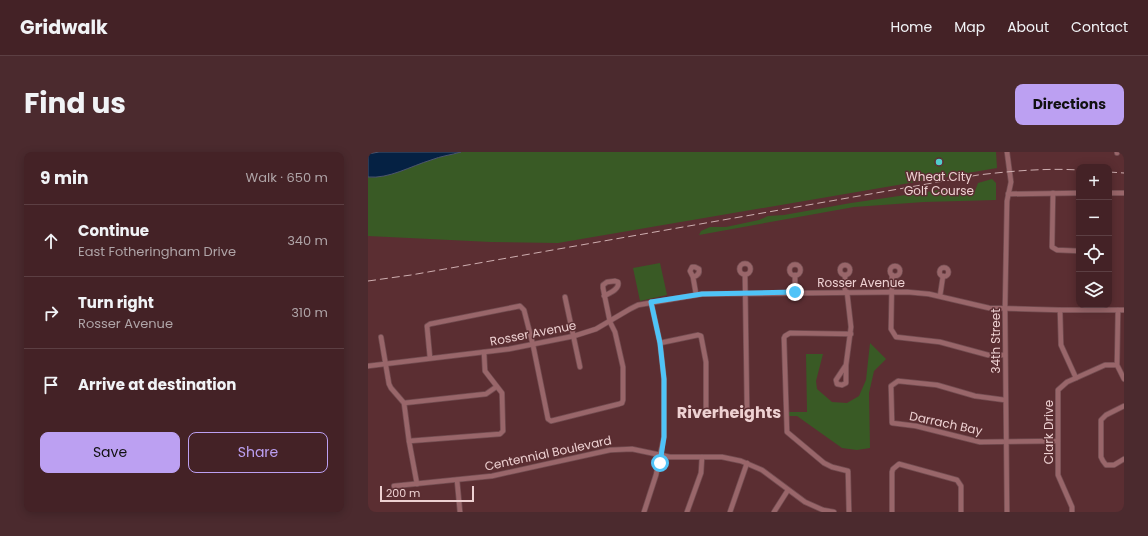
<!DOCTYPE html>
<meta charset="utf-8">
<style>
body{margin:0;font-family:Poppins,sans-serif;background:#4b2a2e;color:#f1f3f6}
.controls{position:absolute;right:12px;top:12px;display:grid;overflow:hidden;border-radius:8px;box-shadow:0 2px 10px #0003}
.controls button{width:36px;height:36px;display:grid;place-items:center;padding:0;border:0;border-bottom:1px solid #5c3f43;background:#442226;color:#f1f3f6;font:20px sans-serif}
.scale{position:absolute;left:12px;bottom:10px;width:94px;box-sizing:border-box;padding-left:4px;border:2px solid #eed1d2;border-top:0;font-size:11px;line-height:14px;white-space:nowrap;color:#eed1d2;-webkit-text-stroke:3px #5b2e32;paint-order:stroke}
.stop{position:absolute;width:12px;height:12px;margin:-9px;border:3px solid #4fc3f7;border-radius:50%;background:#fff}
.stop.end{background:#4fc3f7;border-color:#fff;box-shadow:0 1px 4px #0008}
.list{margin:0;padding:0;list-style:none}
h2{display:flex;justify-content:space-between;align-items:center;height:52px;margin:0;padding:0 16px;font-size:17px}
h2 small{font-size:13px;font-weight:400;color:#afa4a7}
.list li{display:grid;grid-template-columns:26px 1fr auto;gap:12px;align-items:center;box-sizing:border-box;height:72px;padding:0 16px;border-top:1px solid #5c3f43}
.list b{display:block;font-size:15px;white-space:nowrap}
.list p{margin:0;font-size:13px;white-space:nowrap;color:#afa4a7}
.list em{font-size:13px;font-style:normal;color:#afa4a7}
.actions{display:flex;gap:8px;padding:12px 16px}
.actions a{flex:1;padding:9px 0;border:1px solid #bca0f2;border-radius:8px;text-align:center;font-size:14px;color:#bca0f2}
.actions .main{background:#bca0f2;color:#111}
.icon{flex:none;width:22px;height:22px;fill:none;stroke:currentColor;stroke-width:2;stroke-linecap:round;stroke-linejoin:round}
.map{position:relative;flex:none;width:756px;height:360px;overflow:hidden;border-radius:8px}
header{display:flex;align-items:center;gap:24px;box-sizing:border-box;height:56px;padding:0 20px;background:#442226;border-bottom:1px solid #5c3f43}
header strong{font-size:19px}
nav{display:flex;gap:22px;margin-inline-start:auto;font-size:14px}
.intro{display:flex;align-items:center;justify-content:space-between;box-sizing:border-box;height:96px;padding:0 24px}
h1{margin:0;font-size:28px}
.button{padding:10px 18px;border-radius:8px;background:#bca0f2;color:#111;font-size:14px;font-weight:700}
main{display:flex;gap:24px;padding:0 24px}
aside{flex:1;background:#442226;border-radius:8px;box-shadow:0 2px 10px #0003}
.map>svg:first-child{display:block}
.green{fill:#395a25}
.water{fill:#052143;stroke:#4b566e}
.lines{fill:none;stroke-linecap:round;stroke-linejoin:round}
.minor-casing{stroke:#734d51;stroke-width:6}
.minor{stroke:#99666a;stroke-width:4.5}
.rail{stroke:#ceaeb0;stroke-width:1;stroke-dasharray:8 4;stroke-linecap:butt}
.route{stroke:#4fc3f7;stroke-width:5}
.poi-dot{fill:#52cdcd;stroke:#5b2e32;stroke-width:1.5}
.labels{text-anchor:middle;dominant-baseline:central;stroke-width:3;stroke-linejoin:round;paint-order:stroke}
.poi-label{font-size:12px;fill:#eed1d2;stroke:#5b2e32}
.street-label{font-size:12px;fill:#eed1d2;stroke:#5b2e32}
.district-label{font-size:16px;font-weight:bold;fill:#eed1d2;stroke:#5b2e32}
</style>
<header>
<strong>Gridwalk</strong>
<nav><a>Home</a><a>Map</a><a>About</a><a>Contact</a></nav>
</header>
<div class="intro"><h1>Find us</h1><a class="button">Directions</a></div>
<main>
<aside>
<h2>9 min<small>Walk · 650 m</small></h2>
<ul class="list">
<li><svg class="icon" aria-label="ahead" viewBox="0 0 24 24"><path d="M12 20V5M6 11l6-6 6 6"/></svg><div><b>Continue</b><p>East Fotheringham Drive</p></div><em>340 m</em></li>
<li><svg class="icon" aria-label="right" viewBox="0 0 24 24"><path d="M7 20v-9h11M14 6l5 5-5 5"/></svg><div><b>Turn right</b><p>Rosser Avenue</p></div><em>310 m</em></li>
<li><svg class="icon" aria-label="arrive" viewBox="0 0 24 24"><path d="M6 21V4h12l-3 4 3 4H6"/></svg><div><b>Arrive at destination</b></div></li>
</ul>
<div class="actions"><a class="main">Save</a><a>Share</a></div>
</aside>
<div class="map">
<svg width="756" height="360" viewBox="0 0 756 360">
<rect width="100%" height="100%" fill="#5b2e32"/>
<g class="green">
<path d="M93 0H628L629 16 190 91 123 90 0 84V25C21 27 43 14 63 8 73 4 83 3 93 0Z"/>
<path d="M624 27 628 31V48L556 50 486 55 331 83 333 79 342 75H358L391 68 400 64 416 63 483 51 572 38 600 42 607 39 610 31Z"/>
<path d="M292 111 299 143 272 149 265 116Z"/>
<path d="M502 191 518 207 506 219 501 241 502 296 489 298 474 296 429 264H419V260H439L438 202H455L448 229 449 237 464 250 479 251 491 244 498 228Z"/>
</g>
<path class="water" d="M11 0H93C83 3 73 4 63 8 43 14 21 27 0 25V2Z"/>
<g class="lines">
<g class="minor-casing">
<g id="minor">
<path d="M749 1V0"/>
<path d="M685 41 684 95 689 98 711 99"/>
<path d="M741 41H756"/>
<path d="M640 42 711 41"/>
<circle cx="377" cy="117" r="5.5"/>
<circle cx="427" cy="118" r="5.5"/>
<circle cx="477" cy="118" r="5"/>
<circle cx="527" cy="119" r="5"/>
<circle cx="576" cy="120" r="4.5"/>
<path d="M477 123V140"/>
<path d="M524 123 523 177 528 185 572 190 620 203H637"/>
<path d="M325 125C329 124 332 122 331 117L327 115H324L322 119 325 125 328 142"/>
<path d="M427 140V123"/>
<path d="M572 144 575 124"/>
<path d="M197 145 212 215"/>
<path d="M692 158 693 193 708 226"/>
<path d="M750 158 749 213 756 227"/>
<path d="M13 185 21 232 23 236 36 251 41 289 49 332"/>
<path d="M292 191 330 183 333 184 338 210V257L339 260 374 261 377 259 379 256 377 123"/>
<path d="M62 206 59 174 62 172 152 154 156 158 165 193 180 267 183 269 251 252 254 251 255 248V215L247 180 242 170 235 136V133L239 130 247 129 250 130C252 137 242 141 236 144"/>
<path d="M478 213 468 228 469 232 474 233 478 231V213L483 175 479 140"/>
<path d="M0 214 141 197 206 184 228 177 262 157 270 153 334 142 539 140 561 142 621 156 692 158H756"/>
<path d="M637 248 607 244 569 233 530 229 523 234 524 271 548 274 612 290 690 289"/>
<path d="M36 251 118 242 128 235"/>
<path d="M756 254 738 263 733 268V305L735 309 738 313H746L756 307"/>
<path d="M41 289 132 282 135 279 134 241 117 219 116 200"/>
<path d="M89 328 92 360"/>
<path d="M26 334 124 324 242 298 264 297 302 305H354L373 309 394 318 437 350 455 358 466 360"/>
<path d="M276 360 288 323 296 285V227L292 191 283 150"/>
<path d="M319 360 333 321 334 305"/>
<path d="M362 360 379 311"/>
<path d="M406 360 420 338"/>
<path d="M481 360 480 319 464 315 456 311 419 280 416 186 417 184 422 181 483 182"/>
<path d="M524 360V320L525 317 531 312 589 328 593 334V360"/>
<path d="M639 360 637 157 639 49 643 30 639 0"/>
<path d="M704 360V355L690 323V238L699 230 737 213H749"/>
</g>
</g>
<use href="#minor" class="minor"/>
<g class="rail">
<path d="M741 20 756 21"/>
<path d="M0 129 43 123 610 23C644 19 677 16 711 18"/>
</g>
</g>
<g class="lines">
<path class="route" d="M292 311 296 285V227L292 191 283 150 334 142 427 140"/>
</g>
<circle class="poi-dot" cx="571" cy="10" r="4"/>
<g class="labels">
<g class="poi-label">
<text x="571" y="24">Wheat City<tspan x="571" dy="14">Golf Course</tspan></text>
</g>
<g class="street-label">
<text x="493" y="130">Rosser Avenue</text>
<text transform="translate(165 181) rotate(-11)">Rosser Avenue</text>
<text transform="translate(627 189) rotate(-90)">34th Street</text>
<text transform="translate(578 271) rotate(12)">Darrach Bay</text>
<text transform="translate(680 280) rotate(-90)">Clark Drive</text>
<text transform="translate(180 301) rotate(-12)">Centennial Boulevard</text>
</g>
<g class="district-label">
<text x="361" y="260">Riverheights</text>
</g>
</g>
</svg>
<div class="controls">
<button>+</button>
<button>−</button>
<button><svg class="icon" aria-label="locate" viewBox="0 0 24 24"><circle cx="12" cy="12" r="6"/><path d="M12 2v4M12 18v4M2 12h4M18 12h4"/></svg></button>
<button><svg class="icon" aria-label="layers" viewBox="0 0 24 24"><path d="M12 4l9 5-9 5-9-5zM3 14l9 5 9-5"/></svg></button>
</div>
<div class="scale">200 m</div>
<div class="stop" style="left:292px;top:311px"></div>
<div class="stop end" style="left:427px;top:140px"></div>
</div>
</main>
